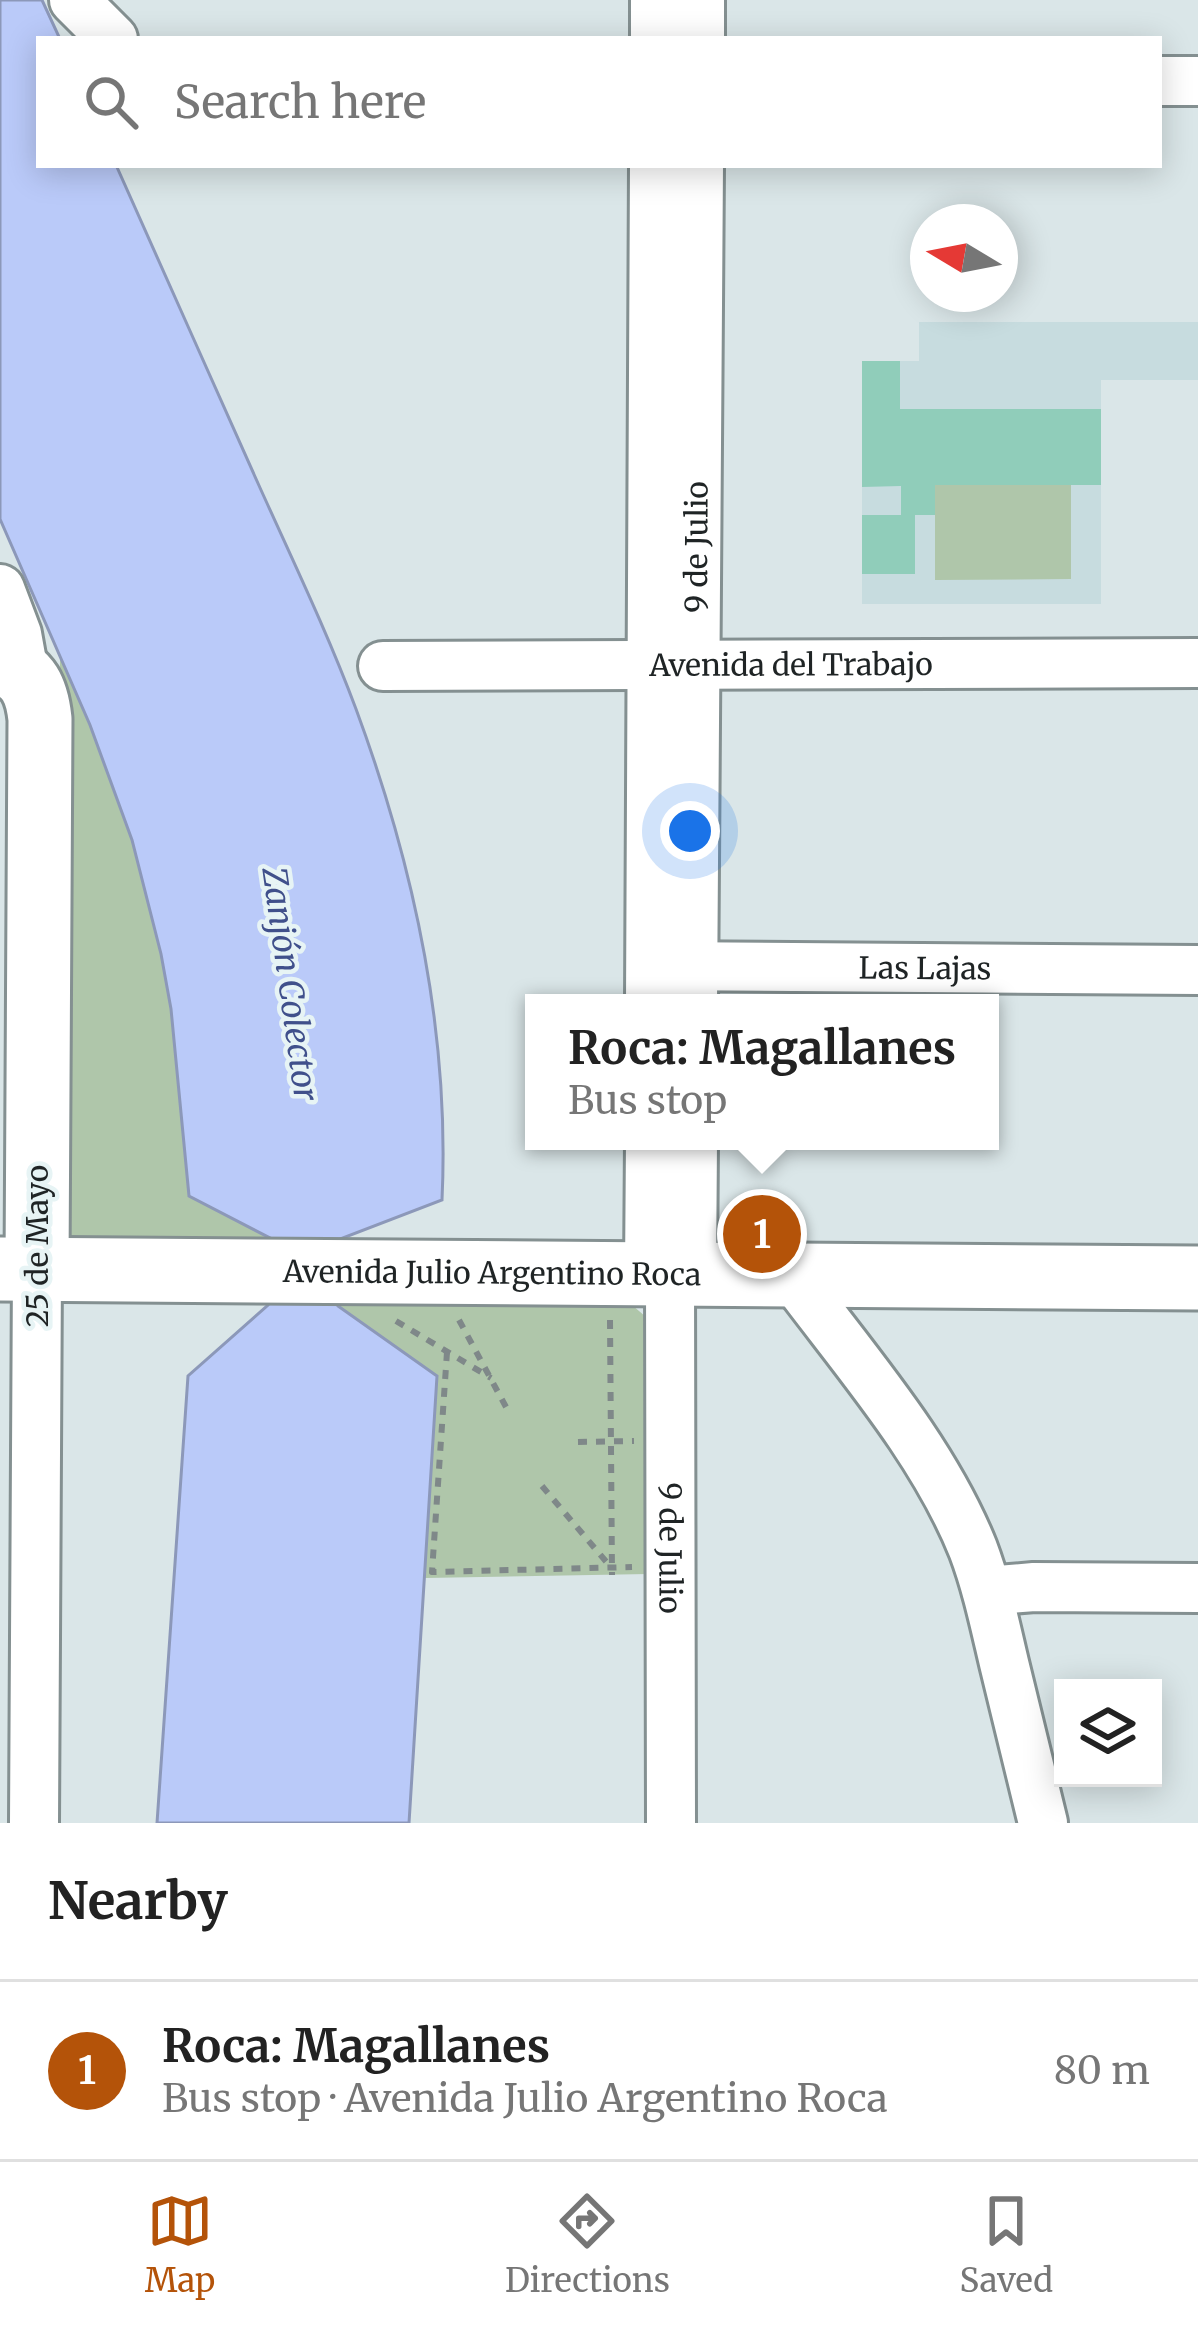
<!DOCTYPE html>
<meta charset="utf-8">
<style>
body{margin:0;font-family:Merriweather,serif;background:#f2f2f2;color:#222}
.controls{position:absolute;right:36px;bottom:36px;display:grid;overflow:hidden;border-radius:0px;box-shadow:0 6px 30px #0003}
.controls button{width:108px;height:108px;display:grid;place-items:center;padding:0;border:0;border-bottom:3px solid #e0e0e0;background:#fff;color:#222;font:60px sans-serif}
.compass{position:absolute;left:910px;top:204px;width:108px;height:108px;border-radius:50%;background:#fff;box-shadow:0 6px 30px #0003;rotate:280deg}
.you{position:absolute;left:690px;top:831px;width:42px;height:42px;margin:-30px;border:9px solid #fff;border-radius:50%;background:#1a73e8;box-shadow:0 0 0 18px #1a73e833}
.badge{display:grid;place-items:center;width:78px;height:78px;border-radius:50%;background:#b45309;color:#fff;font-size:39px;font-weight:700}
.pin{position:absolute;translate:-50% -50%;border:6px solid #fff;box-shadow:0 3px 12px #0006}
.popup{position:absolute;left:525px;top:994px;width:474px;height:156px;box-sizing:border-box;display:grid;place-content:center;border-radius:0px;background:#fff;filter:drop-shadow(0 3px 9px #0005);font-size:39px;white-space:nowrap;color:#767676}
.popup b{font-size:45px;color:#222}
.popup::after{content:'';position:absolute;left:50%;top:100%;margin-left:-24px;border:24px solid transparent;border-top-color:#fff}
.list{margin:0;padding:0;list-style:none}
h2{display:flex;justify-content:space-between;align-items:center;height:156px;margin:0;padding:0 48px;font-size:51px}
h2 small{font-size:39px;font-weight:400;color:#767676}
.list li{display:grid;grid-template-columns:78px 1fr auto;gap:36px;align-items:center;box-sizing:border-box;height:180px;padding:0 48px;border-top:3px solid #e0e0e0}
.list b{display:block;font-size:45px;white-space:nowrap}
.list p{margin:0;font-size:39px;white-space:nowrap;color:#767676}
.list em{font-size:39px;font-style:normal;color:#767676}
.icon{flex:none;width:66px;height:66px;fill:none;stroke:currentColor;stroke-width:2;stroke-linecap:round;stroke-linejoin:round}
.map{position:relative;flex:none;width:1198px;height:1823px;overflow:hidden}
.search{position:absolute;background:#fff;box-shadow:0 6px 30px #0003;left:36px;right:36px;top:36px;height:132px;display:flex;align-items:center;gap:30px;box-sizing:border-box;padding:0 42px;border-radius:0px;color:#767676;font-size:45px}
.sheet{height:336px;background:#fff}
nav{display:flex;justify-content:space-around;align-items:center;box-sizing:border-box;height:168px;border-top:3px solid #e0e0e0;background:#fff;font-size:33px;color:#767676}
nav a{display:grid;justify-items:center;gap:6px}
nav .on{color:#b45309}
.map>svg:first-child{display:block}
.built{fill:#c7dcdf}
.green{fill:#afc6aa}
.water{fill:#bacaf9;stroke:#8c98b9;stroke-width:3}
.building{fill:#90cdba}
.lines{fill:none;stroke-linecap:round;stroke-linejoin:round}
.minor-casing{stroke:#849091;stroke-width:54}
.major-casing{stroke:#849091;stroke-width:69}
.path{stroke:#7f8889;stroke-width:6;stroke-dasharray:9 9;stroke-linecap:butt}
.minor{stroke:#fff;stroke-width:48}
.major{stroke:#fff;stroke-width:63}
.labels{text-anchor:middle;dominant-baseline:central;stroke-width:9;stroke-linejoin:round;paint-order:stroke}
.street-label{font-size:30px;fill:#1f2425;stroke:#e7f4f5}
.water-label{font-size:33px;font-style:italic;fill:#40508b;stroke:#e7f4f5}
</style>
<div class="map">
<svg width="1198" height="1823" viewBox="0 0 1198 1823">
<rect width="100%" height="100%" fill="#dae6e8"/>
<path class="built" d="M919 322H1198V380H1101V604H862V361H919Z"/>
<g class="green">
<path d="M0 51 39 165 302 739 270 1245 78 1243 64 1236 59 1217 60 657C103 754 141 852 162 956 178 1035 183 1115 189 1196L268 1236Z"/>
<path d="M935 485H1071V579L935 580Z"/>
<path d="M338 1299 632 1305 646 1317 649 1329 648 1574 425 1578 437 1376 220 1823Z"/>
</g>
<path class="water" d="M0 0H42L60 39H39V165H116C164 273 213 382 261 490 294 563 328 634 356 709 414 866 450 1031 442 1200L340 1239 338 1306 437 1376 409 1823H157L188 1376 268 1305 270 1238 189 1196 171 1009 161 954 132 840 90 725 0 519Z"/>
<path class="building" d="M862 361H900V409H1101V485H935V515H915V574H862V515H901V486L862 487Z"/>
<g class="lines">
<g class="minor-casing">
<g id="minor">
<path d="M74 0 113 39"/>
<path d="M655 39V0"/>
<path d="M700 39V0"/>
<path d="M1159 81H1198"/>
<path d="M0 589 17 634 24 673"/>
<path id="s1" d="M383 666 1198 663"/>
<path id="s2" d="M661 966 1198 970"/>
<path d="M650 1003 654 165"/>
<path id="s3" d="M693 1003 699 165"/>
<path d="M649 1274 650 1141"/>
<path id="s4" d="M670 1275 671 1823"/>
<path d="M692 1275 693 1141"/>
<path d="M791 1275C855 1361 933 1449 973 1549 987 1586 995 1625 1004 1663 1017 1716 1030 1770 1043 1823"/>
<path d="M987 1591 1034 1587 1198 1588"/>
<path d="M34 1823 37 1269"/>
</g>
</g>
<g class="major-casing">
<g id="major">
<path d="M0 663C29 671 37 691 40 719L37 1269"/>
<path id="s5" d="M0 1269 1198 1278"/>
</g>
</g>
<g class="path">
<path d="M459 1320 506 1407"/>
<path d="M610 1320 612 1575"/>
<path d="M396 1321 491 1378"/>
<path d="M447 1352 432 1572 632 1567"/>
<path d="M578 1442 634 1441"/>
<path d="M542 1486 609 1565"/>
</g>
<use href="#minor" class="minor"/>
<use href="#major" class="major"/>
</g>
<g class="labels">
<g class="street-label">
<text stroke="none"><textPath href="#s3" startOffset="456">9 de Julio</textPath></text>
<text stroke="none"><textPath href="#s1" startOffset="408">Avenida del Trabajo</textPath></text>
<text stroke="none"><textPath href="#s2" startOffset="264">Las Lajas</textPath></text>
<text transform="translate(37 1246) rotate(-90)">25 de Mayo</text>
<text stroke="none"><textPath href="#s5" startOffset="492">Avenida Julio Argentino Roca</textPath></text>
<text stroke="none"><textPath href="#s4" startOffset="273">9 de Julio</textPath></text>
</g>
<g class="water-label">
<text transform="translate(290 984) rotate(82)">Zanjón Colector</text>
</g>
</g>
</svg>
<div class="controls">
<button><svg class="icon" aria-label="layers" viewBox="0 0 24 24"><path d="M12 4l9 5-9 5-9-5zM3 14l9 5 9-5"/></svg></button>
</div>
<svg class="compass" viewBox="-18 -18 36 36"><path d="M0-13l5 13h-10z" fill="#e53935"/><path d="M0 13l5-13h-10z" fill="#767676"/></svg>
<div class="you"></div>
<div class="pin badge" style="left:762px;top:1234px">1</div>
<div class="popup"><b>Roca: Magallanes</b>Bus stop</div>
<div class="search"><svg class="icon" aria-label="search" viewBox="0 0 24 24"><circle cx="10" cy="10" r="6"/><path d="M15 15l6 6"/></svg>Search here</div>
</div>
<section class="sheet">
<h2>Nearby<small></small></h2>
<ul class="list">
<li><span class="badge">1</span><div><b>Roca: Magallanes</b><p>Bus stop · Avenida Julio Argentino Roca</p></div><em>80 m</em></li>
</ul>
</section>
<nav>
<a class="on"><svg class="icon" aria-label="map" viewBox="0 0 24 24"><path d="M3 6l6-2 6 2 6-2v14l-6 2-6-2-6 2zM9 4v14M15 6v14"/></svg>Map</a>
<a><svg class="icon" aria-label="directions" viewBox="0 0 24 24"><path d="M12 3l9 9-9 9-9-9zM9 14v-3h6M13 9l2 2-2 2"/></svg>Directions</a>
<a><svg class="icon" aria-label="saved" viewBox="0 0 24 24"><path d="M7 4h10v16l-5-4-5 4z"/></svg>Saved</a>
</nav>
